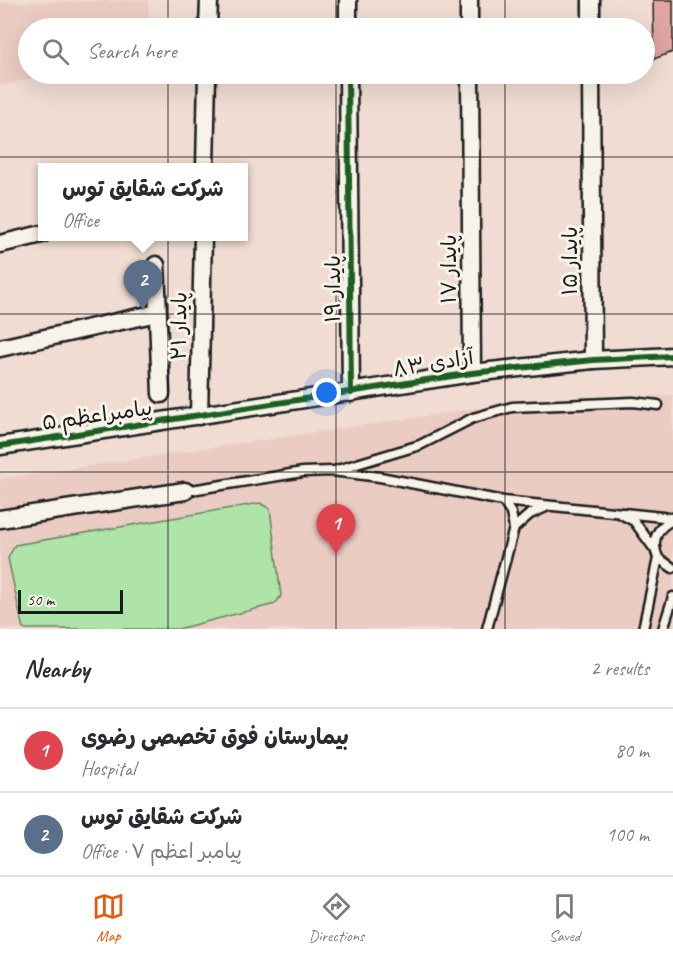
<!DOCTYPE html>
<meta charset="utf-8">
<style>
body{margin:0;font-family:Caveat,"Playpen Sans Arabic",sans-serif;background:#f7f7f7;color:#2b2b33}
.scale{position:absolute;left:18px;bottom:15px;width:105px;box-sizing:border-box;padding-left:6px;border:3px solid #1c1c1c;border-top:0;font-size:16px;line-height:21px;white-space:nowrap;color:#1c1c1c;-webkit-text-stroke:4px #f7f3e8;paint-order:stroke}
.you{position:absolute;left:327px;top:393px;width:21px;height:21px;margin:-15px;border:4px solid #fff;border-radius:50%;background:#1a73e8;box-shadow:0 0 0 9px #1a73e833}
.badge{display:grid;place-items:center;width:39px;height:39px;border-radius:50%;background:#ea580c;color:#fff;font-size:20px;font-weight:700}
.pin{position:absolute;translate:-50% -50px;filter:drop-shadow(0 2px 3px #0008)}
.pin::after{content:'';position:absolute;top:32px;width:21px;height:18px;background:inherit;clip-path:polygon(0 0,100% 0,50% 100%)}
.popup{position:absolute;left:38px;top:163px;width:210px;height:78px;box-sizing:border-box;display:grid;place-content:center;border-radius:0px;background:#fff;filter:drop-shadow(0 2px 4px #0005);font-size:20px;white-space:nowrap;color:#7c7c81}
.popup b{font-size:22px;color:#2b2b33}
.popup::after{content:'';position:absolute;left:50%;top:100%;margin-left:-12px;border:12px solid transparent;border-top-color:#fff}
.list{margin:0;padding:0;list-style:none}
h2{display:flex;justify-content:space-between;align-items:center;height:78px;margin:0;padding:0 24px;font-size:26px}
h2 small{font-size:20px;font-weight:400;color:#7c7c81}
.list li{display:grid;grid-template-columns:39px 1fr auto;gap:18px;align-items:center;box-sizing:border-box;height:84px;padding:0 24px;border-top:2px solid #e1e1e2}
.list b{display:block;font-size:22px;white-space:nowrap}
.list p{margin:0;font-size:20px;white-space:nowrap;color:#7c7c81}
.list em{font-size:20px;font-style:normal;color:#7c7c81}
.icon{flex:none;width:33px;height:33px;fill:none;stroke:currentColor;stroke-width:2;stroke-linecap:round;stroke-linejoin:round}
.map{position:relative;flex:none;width:673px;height:629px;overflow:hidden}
.search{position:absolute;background:#fff;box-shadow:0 6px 24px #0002;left:18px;right:18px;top:18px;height:66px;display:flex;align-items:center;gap:15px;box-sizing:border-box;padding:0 21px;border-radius:33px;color:#7c7c81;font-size:22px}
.sheet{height:246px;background:#fff}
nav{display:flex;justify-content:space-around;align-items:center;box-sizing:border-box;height:84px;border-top:2px solid #e1e1e2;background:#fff;font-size:16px;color:#7c7c81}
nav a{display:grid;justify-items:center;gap:3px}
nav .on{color:#ea580c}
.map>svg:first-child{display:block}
.built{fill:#ebccc3}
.green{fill:#aee4a7;stroke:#658062;stroke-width:1.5}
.building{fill:#dfa5a0;stroke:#1c1c1c;stroke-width:1.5}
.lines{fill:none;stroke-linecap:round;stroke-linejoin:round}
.service-casing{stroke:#1c1c1c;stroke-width:13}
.minor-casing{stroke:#1c1c1c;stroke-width:21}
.service{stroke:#f7f3e8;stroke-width:8}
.minor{stroke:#f7f3e8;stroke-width:16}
.cycleway-casing{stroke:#f7f3e8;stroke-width:10}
.cycleway{stroke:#1b5e20;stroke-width:6}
.grid{fill:none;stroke:#1c1c1c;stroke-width:1.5;stroke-opacity:0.55}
.labels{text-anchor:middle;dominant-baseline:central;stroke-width:6;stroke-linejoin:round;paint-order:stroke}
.street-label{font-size:21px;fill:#1c1c1c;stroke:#f7f3e8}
</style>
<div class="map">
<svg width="673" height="629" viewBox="0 0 673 629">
<rect width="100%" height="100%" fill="#f0dcd2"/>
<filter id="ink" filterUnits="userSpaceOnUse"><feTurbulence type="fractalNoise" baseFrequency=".0167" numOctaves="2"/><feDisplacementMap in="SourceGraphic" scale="12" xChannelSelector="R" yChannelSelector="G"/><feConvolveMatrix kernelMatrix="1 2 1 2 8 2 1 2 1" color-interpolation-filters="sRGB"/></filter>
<g filter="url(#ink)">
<g class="built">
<path d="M148 0 149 28H28V74H52L0 86V3Z"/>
<path d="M673 395V629H0V479L506 404Z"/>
</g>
<path class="green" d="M260 503 270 509 281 596 275 604 178 629H23L8 558 15 545Z"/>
<path class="building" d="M653 0H673V52L654 59Z"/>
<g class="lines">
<g class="service-casing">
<g id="service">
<path d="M337 470 420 445 473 418 512 407 633 402 658 405"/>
<path d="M185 491 303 472 332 471 380 477 503 501 673 518"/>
<path d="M621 514 634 521 653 547"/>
<path d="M673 520C656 527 651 541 658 558L673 568"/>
<path d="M514 528 530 514 548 506"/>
<path d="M487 629 514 528 511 513 503 501"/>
<path d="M643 629 658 558"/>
<path d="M663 629 673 597"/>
</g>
</g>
<g class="minor-casing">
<g id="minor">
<path d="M348 0V28"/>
<path d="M469 0V28"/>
<path d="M591 0V28"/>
<path d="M208 28 209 0"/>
<path d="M348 74 351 393"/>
<path d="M470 74 472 373"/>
<path d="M591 74 593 360"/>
<path d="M205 168 207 74"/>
<path d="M0 244 42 234"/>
<path d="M156 265 161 394"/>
<path d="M0 348 157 313"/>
<path d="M199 416 203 236"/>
<path d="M0 446 472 373 593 360 673 356"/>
<path d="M0 519 185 491"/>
</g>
</g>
<use href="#service" class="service"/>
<use href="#minor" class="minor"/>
<g class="cycleway-casing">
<g id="cycleway">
<path d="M348 74 351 393"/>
<path d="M0 446 472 373 593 360 673 356"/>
</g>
</g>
<use href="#cycleway" class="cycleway"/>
</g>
</g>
<path class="grid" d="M168 0V28M336 0V28M505 0V28M168 74V629M336 74V629M505 74V629M0 157H673M0 314H673M0 472H673"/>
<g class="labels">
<g class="street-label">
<text transform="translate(570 261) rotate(-90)">پایدار ۱۵</text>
<text transform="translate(449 269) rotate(-90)">پایدار ۱۷</text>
<text transform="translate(333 289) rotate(-90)">پایدار ۱۹</text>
<text transform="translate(179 326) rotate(-89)">پایدار ۲۱</text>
<text transform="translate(433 363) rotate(-9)">آزادی ۸۳</text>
<text transform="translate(97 415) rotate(-8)">پیامبراعظم ۵</text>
</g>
</g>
</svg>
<div class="scale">50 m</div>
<div class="you"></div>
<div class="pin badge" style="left:336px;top:554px;background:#e0444e">1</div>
<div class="pin badge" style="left:143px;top:310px;background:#5c6f8a">2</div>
<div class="popup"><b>شرکت شقایق توس</b>Office</div>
<div class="search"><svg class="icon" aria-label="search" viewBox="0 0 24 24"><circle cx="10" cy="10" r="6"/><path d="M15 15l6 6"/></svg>Search here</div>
</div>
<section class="sheet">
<h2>Nearby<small>2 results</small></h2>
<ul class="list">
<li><span class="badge" style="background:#e0444e">1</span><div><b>بیمارستان فوق تخصصی رضوی</b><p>Hospital</p></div><em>80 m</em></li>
<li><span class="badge" style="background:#5c6f8a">2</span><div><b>شرکت شقایق توس</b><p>Office · پیامبر اعظم ۷</p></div><em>100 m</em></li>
</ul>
</section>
<nav>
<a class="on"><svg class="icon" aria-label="map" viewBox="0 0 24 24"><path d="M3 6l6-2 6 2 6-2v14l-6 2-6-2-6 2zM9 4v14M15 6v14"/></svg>Map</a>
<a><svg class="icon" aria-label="directions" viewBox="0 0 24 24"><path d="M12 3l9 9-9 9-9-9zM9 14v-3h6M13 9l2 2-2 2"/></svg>Directions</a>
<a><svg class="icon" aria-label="saved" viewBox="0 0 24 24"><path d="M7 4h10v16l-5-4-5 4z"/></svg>Saved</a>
</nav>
